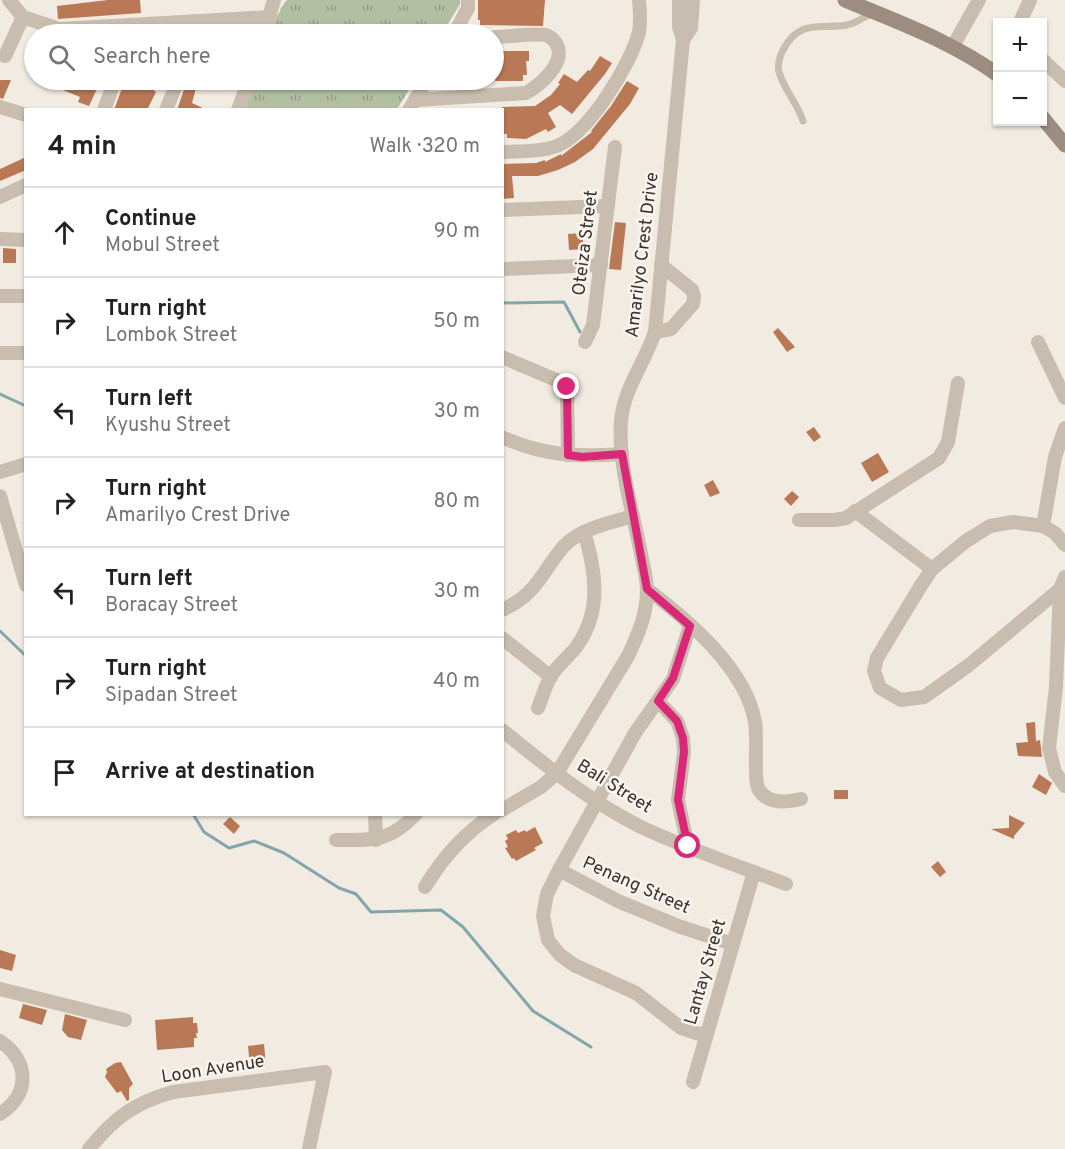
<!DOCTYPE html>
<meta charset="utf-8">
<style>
body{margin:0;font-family:Overpass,sans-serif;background:#f6f6f6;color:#222}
.controls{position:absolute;right:18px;top:18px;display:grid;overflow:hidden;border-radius:0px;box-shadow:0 2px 4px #0004}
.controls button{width:54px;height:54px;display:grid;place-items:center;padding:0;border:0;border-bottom:2px solid #e0e0e0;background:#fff;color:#222;font:30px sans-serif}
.stop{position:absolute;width:18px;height:18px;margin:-14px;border:4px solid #db2777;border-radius:50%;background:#fff}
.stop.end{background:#db2777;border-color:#fff;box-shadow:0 2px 6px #0008}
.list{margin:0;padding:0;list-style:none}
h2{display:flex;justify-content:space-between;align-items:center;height:78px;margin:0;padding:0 24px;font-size:26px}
h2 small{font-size:20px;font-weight:400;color:#767676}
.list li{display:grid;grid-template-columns:39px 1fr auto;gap:18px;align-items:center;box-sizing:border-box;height:90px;padding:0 24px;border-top:2px solid #e0e0e0}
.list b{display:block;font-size:22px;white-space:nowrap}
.list p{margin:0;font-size:20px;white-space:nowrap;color:#767676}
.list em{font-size:20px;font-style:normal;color:#767676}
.icon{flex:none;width:33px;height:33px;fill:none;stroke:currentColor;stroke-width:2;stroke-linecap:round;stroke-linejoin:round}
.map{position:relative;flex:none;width:1065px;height:1149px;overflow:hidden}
.search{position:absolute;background:#fff;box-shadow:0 2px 4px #0004;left:24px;top:24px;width:480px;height:66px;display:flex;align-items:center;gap:15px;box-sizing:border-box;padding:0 21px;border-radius:33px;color:#767676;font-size:22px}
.panel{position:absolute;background:#fff;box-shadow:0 2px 4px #0004;left:24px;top:108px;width:480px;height:708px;border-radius:0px}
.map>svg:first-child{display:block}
.grass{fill:url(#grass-tufts)}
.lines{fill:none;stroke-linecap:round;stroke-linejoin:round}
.stream{stroke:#83a6ab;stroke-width:3}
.building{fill:#b97957}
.lane{stroke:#c8bdae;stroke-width:7}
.street{stroke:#c8bdae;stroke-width:14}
.secondary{stroke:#9c8d80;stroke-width:15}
.route{stroke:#db2777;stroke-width:8}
.labels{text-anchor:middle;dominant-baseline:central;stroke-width:5;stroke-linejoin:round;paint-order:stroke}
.street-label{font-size:18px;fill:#38312c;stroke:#f9f5ee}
</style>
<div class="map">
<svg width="1065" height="1149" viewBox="0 0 1065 1149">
<defs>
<pattern id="grass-tufts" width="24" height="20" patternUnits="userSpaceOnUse" patternTransform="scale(1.5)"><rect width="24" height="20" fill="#b3bfa3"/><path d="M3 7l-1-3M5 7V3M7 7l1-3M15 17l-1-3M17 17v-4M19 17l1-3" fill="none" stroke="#939c85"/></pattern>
</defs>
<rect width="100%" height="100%" fill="#f1ebe1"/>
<g class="grass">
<path d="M287 0H460V4L442 34H270L281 8Z"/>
<path d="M253 80H415L397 109 244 110Z"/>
</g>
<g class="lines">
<g class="stream">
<path d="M502 303 564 302 580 332"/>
<path d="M0 394 26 406"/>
<path d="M0 631 26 656"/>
<path d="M193 814 204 832 229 848 254 841 284 853 339 888 356 894 371 912 441 910 463 927 533 1011 591 1047"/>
</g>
</g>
<g class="building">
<path d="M108 0H140L141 13 58 19 57 6Z"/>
<path d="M478 0H545L543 26 480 25V20H478Z"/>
<path d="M494 51H529V61H526L527 75H523V81H495L496 62H494Z"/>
<path d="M600 56 612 63 605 74 572 114 560 105 548 113 556 127 548 132 546 129 526 139 507 138V134H502V107L535 106 551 95 560 84 558 83 564 74 577 82 588 70 590 71Z"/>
<path d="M0 80H11L3 99 0 98Z"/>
<path d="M62 80H101L89 106 78 102 80 97 58 88Z"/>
<path d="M125 80H131L144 85 146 80H159L154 91 156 92 147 110H114Z"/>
<path d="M187 81 197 84 192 103 207 110H177Z"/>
<path d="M627 81 639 88 630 104 593 149 575 162 558 170 538 176H512L514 198 502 199V164L536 163 545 160V162L561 154V156L592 132 591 131 611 106Z"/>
<path d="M26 157V170L0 181V169Z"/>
<path d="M615 222 626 223 621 270 609 269Z"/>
<path d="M582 233 584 249 569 250 568 234Z"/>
<path d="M3 248 16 249V263H3Z"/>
<path d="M778 328 795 347 787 352 773 332Z"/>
<path d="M814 427 821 437 814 442 806 432Z"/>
<path d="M878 453 889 472 872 482 861 463Z"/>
<path d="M713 480 720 493 710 497 704 485Z"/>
<path d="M792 491 799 497 791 506 784 499Z"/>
<path d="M1035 722 1036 741 1040 740 1042 757 1018 756 1016 743 1028 742 1026 723Z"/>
<path d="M1039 774 1052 783 1046 795 1032 787Z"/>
<rect x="834" y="790" width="14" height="9"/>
<path d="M1009 815 1025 823 1014 836V839L991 829 1009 828Z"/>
<path d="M230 817 240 826 234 834 223 824Z"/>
<path d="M535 827 543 843 534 848 536 850 516 861 514 858 512 859 505 848 508 847 505 841 508 839 506 835 516 830 518 833 525 830 526 832Z"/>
<path d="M938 861 946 872 940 877 931 867Z"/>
<path d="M0 950 16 955 12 971 0 968Z"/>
<path d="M23 1004 47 1010 42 1025 19 1018Z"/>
<path d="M65 1014 87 1020 81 1040 68 1037 62 1030Z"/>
<path d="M193 1017V1023H197L198 1033H196L197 1038H194V1047L157 1050 155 1020Z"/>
<path d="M264 1044 266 1066 250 1067 248 1046Z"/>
<path d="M121 1062 133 1084 129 1088V1100L127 1101 121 1091 117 1093 105 1077 107 1072 106 1069 115 1063Z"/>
</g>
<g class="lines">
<path class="lane" d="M803 121C798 104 784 90 779 72 777 66 780 55 783 50 800 18 819 30 847 25 855 24 864 17 872 13"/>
<g class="street">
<path d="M9 0 23 17 59 29 271 17"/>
<path d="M1020 22 1030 0"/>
<path d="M264 34 274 0"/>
<path d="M454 34 468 8V0"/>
<path d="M683 40 691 28 693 0"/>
<path d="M953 46 979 0"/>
<path d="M5 56 23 17"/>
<path d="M1042 59 1065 81"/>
<path d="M415 100 526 93C540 85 566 63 557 45 555 41 551 37 546 35 537 33 505 37 494 37"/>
<path d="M0 107 26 115"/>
<path d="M104 110 115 80"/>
<path d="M166 110 178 80"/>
<path d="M238 110 249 80"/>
<path d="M409 110 427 80"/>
<path d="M502 152C521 151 540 152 557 146 589 133 631 64 639 32 641 22 640 10 639 0"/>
<path d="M0 197 26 185"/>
<path d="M502 210 608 206"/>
<path d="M0 239 26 240"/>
<path d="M502 269 601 265"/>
<path d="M0 296H26"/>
<path d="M655 332 671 329 693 304 694 296 692 290 661 265"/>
<path d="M585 342 593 325 615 147"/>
<path d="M1038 342 1065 398"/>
<path d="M0 353H26"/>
<path d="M502 357 561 382 567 387 568 455"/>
<path d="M502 437C543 456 578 457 622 454"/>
<path d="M0 472 26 464"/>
<path d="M0 496 26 585"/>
<path d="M855 511 932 569"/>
<path d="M799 520H835L846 518 939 458 948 442 958 383"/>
<path d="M1043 526 1055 457 1065 428"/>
<path d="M1065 577 1060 589 1056 687 1049 748 1055 772 1065 786"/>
<path d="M647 589C688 620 746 669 755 722 758 737 753 781 759 790 769 805 787 802 801 799"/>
<path d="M1060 589 969 665 924 697 901 700 880 688 874 671 877 658 920 587 932 569 966 541 990 526 1013 522 1043 526 1055 533 1065 545"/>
<path d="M502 610C537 595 542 571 564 546 581 528 610 523 633 516"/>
<path d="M690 626 673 679 635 733 559 870 547 894 543 916 548 940 560 955 574 965 636 993 681 1028 706 1036"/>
<path d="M502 638 551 677"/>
<path d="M658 701 677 721 683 738 684 752 678 800 688 847"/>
<path d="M538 708C542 698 545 687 550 678 556 666 569 657 577 646 602 611 596 571 584 532"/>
<path d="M502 730C546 766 591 802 641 827 688 849 738 866 786 884"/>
<path d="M502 810 541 787 557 773 628 656C638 635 647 614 647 591 647 580 644 569 642 559 634 514 618 468 621 422 623 390 645 362 655 332L683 40 679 27V0"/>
<path d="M375 814 376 840"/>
<path d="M336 840C373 840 388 843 416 814"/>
<path d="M559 870 618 901 678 926 733 944"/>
<path d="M425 887C443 857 464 833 494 814"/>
<path d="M0 989 125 1020"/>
<path d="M0 1041C30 1062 30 1094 0 1114"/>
<path d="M693 1082 754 872"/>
<path d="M89 1149C114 1118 134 1103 173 1092L325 1072 309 1149"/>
</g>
<g class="secondary">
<path d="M845 0C898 22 951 41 998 75"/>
<path d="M1042 117 1065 145"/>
</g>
</g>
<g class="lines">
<path class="route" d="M567 387 568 455 582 457 622 454 647 589 690 626 673 678 658 701 677 721 683 738 684 752 678 800 688 846"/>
</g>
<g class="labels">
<g class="street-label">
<text transform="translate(586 243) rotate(-83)">Oteiza Street</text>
<text transform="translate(643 255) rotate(-83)">Amarilyo Crest Drive</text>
<text transform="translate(614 787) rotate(32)">Bali Street</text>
<text transform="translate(636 886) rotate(24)">Penang Street</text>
<text transform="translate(706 972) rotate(-74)">Lantay Street</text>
<text transform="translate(213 1070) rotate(-9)">Loon Avenue</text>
</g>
</g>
</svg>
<div class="controls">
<button>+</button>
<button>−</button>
</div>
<div class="stop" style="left:688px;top:846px"></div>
<div class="stop end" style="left:567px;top:387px"></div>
<div class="search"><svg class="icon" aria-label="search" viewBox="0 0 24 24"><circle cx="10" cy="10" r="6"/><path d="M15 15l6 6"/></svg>Search here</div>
<section class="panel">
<h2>4 min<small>Walk · 320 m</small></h2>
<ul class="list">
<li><svg class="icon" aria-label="ahead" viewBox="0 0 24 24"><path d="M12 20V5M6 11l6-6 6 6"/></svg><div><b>Continue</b><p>Mobul Street</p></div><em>90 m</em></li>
<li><svg class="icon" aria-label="right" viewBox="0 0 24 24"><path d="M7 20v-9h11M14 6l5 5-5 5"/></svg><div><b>Turn right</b><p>Lombok Street</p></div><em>50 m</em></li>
<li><svg class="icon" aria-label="left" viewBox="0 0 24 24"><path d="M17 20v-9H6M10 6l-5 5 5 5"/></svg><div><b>Turn left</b><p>Kyushu Street</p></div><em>30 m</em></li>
<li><svg class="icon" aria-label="right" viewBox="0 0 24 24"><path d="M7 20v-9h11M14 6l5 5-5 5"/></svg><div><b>Turn right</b><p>Amarilyo Crest Drive</p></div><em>80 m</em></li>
<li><svg class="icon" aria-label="left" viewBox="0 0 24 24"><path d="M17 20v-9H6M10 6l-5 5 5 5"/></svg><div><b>Turn left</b><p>Boracay Street</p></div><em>30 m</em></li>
<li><svg class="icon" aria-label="right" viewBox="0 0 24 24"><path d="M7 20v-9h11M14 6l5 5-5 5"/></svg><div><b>Turn right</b><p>Sipadan Street</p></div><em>40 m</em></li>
<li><svg class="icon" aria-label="arrive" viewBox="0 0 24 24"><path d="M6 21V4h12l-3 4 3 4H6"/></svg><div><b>Arrive at destination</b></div></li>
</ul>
</section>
</div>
